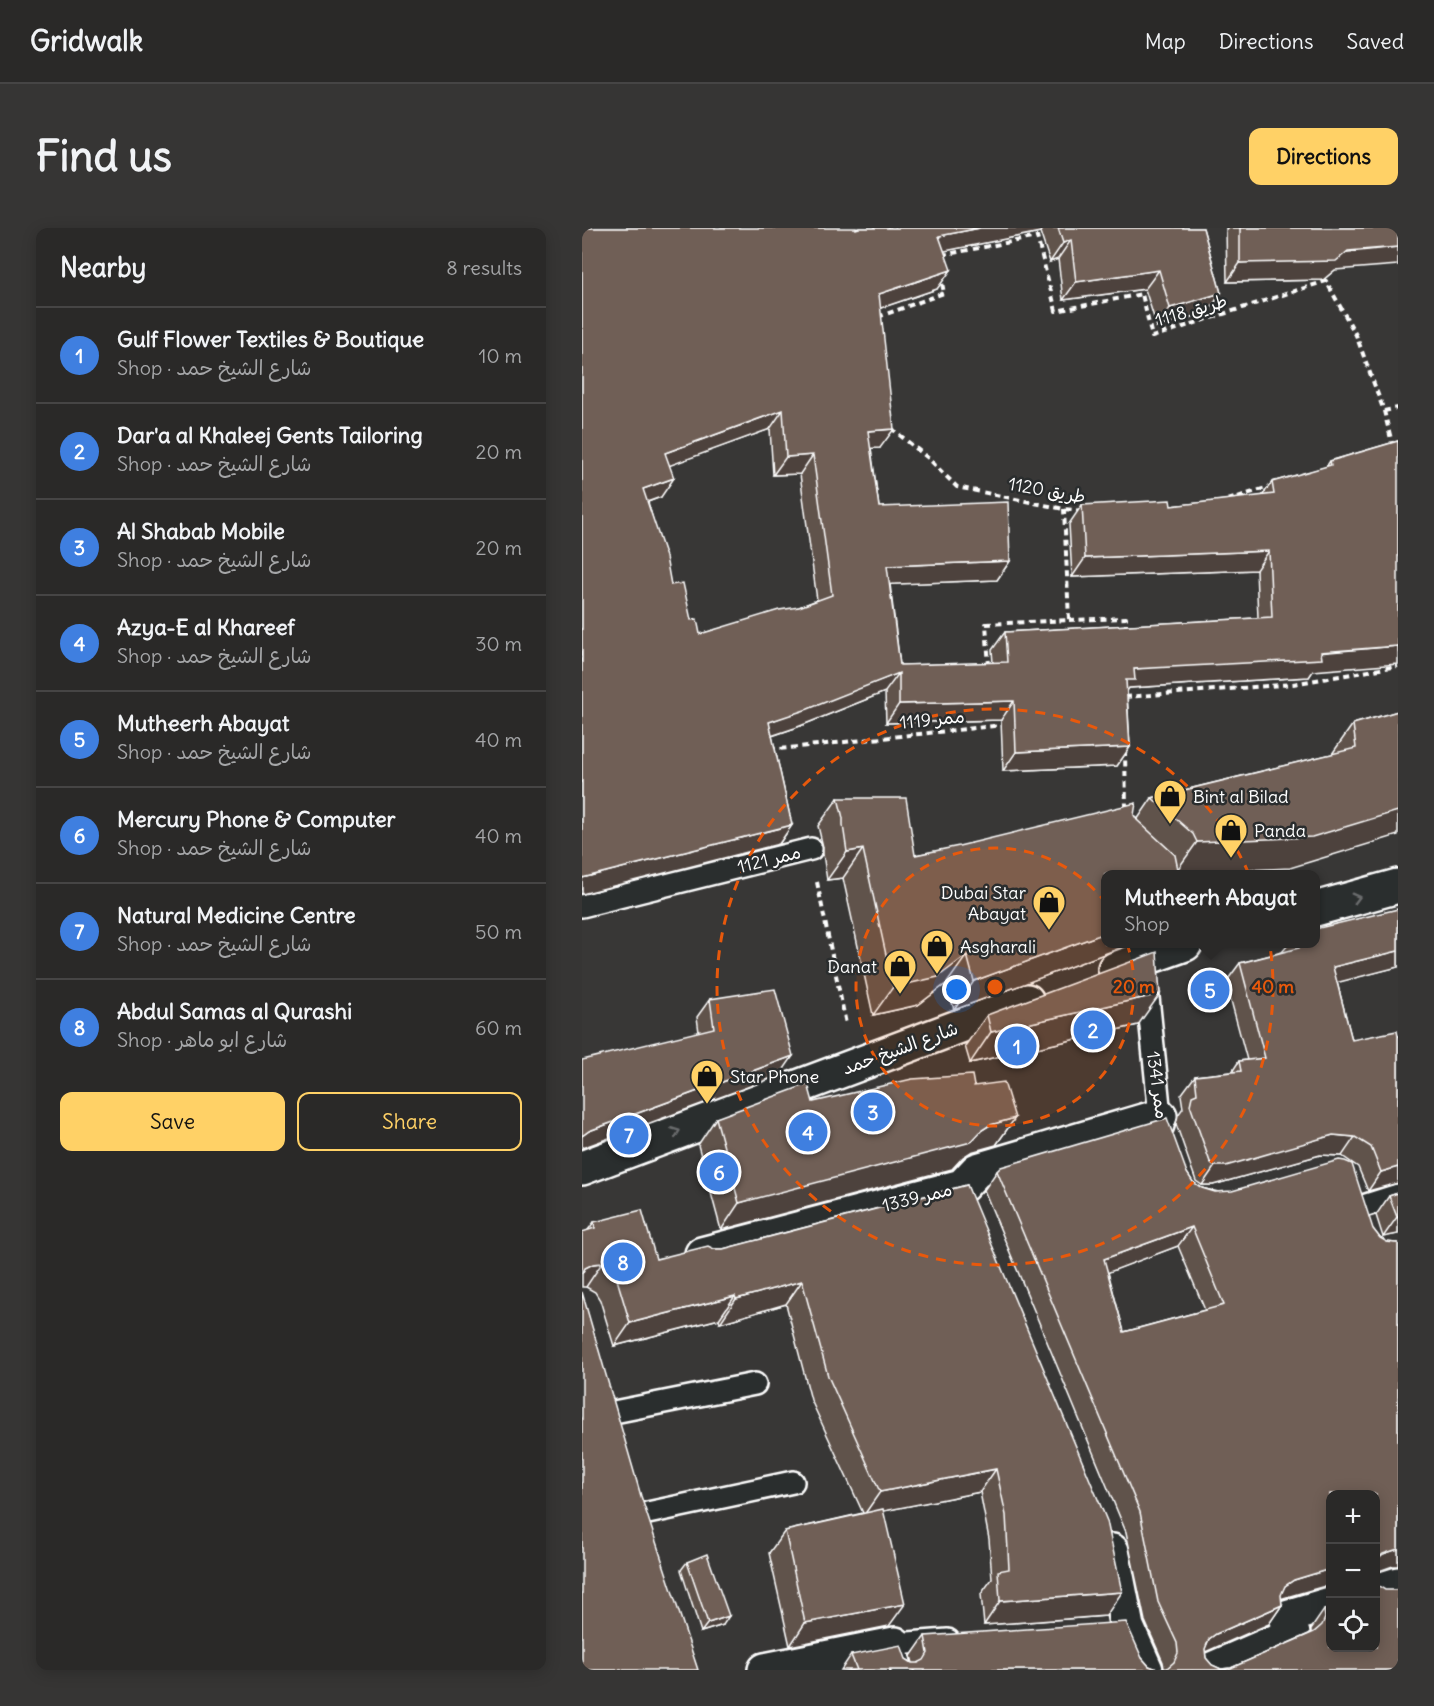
<!DOCTYPE html>
<meta charset="utf-8">
<style>
body{margin:0;font-family:Delius,"Playpen Sans Arabic",sans-serif;background:#363534;color:#f1f3f6}
.controls{position:absolute;right:18px;bottom:18px;display:grid;overflow:hidden;border-radius:12px;box-shadow:0 3px 15px #0003}
.controls button{width:54px;height:54px;display:grid;place-items:center;padding:0;border:0;border-bottom:2px solid #464545;background:#2a2928;color:#f1f3f6;font:30px sans-serif}
.you{position:absolute;left:375px;top:762px;width:21px;height:21px;margin:-15px;border:4px solid #fff;border-radius:50%;background:#1a73e8;box-shadow:0 0 0 9px #1a73e833}
.badge{display:grid;place-items:center;width:39px;height:39px;border-radius:50%;background:#ffd166;color:#fff;font-size:20px;font-weight:700}
.pin{position:absolute;translate:-50% -50%;border:3px solid #fff;box-shadow:0 2px 6px #0006}
.popup{position:absolute;left:519px;top:642px;width:219px;height:78px;box-sizing:border-box;display:grid;place-content:center;border-radius:12px;background:#2a2928;filter:drop-shadow(0 2px 4px #0005);font-size:20px;white-space:nowrap;color:#a5a6a8}
.popup b{font-size:22px;color:#f1f3f6}
.popup::after{content:'';position:absolute;left:50%;top:100%;margin-left:-12px;border:12px solid transparent;border-top-color:#2a2928}
.list{margin:0;padding:0;list-style:none}
h2{display:flex;justify-content:space-between;align-items:center;height:78px;margin:0;padding:0 24px;font-size:26px}
h2 small{font-size:20px;font-weight:400;color:#a5a6a8}
.list li{display:grid;grid-template-columns:39px 1fr auto;gap:18px;align-items:center;box-sizing:border-box;height:96px;padding:0 24px;border-top:2px solid #464545}
.list b{display:block;font-size:22px;white-space:nowrap}
.list p{margin:0;font-size:20px;white-space:nowrap;color:#a5a6a8}
.list em{font-size:20px;font-style:normal;color:#a5a6a8}
.actions{display:flex;gap:12px;padding:18px 24px}
.actions a{flex:1;padding:14px 0;border:2px solid #ffd166;border-radius:12px;text-align:center;font-size:21px;color:#ffd166}
.actions .main{background:#ffd166;color:#111}
.icon{flex:none;width:33px;height:33px;fill:none;stroke:currentColor;stroke-width:2;stroke-linecap:round;stroke-linejoin:round}
.map{position:relative;flex:none;width:816px;height:1442px;overflow:hidden;border-radius:12px}
header{display:flex;align-items:center;gap:36px;box-sizing:border-box;height:84px;padding:0 30px;background:#2a2928;border-bottom:2px solid #464545}
header strong{font-size:28px}
nav{display:flex;gap:33px;margin-inline-start:auto;font-size:21px}
.intro{display:flex;align-items:center;justify-content:space-between;box-sizing:border-box;height:144px;padding:0 36px}
h1{margin:0;font-size:42px}
.button{padding:15px 27px;border-radius:12px;background:#ffd166;color:#111;font-size:21px;font-weight:700}
main{display:flex;gap:36px;padding:0 36px}
aside{flex:1;background:#2a2928;border-radius:12px;box-shadow:0 3px 15px #0003}
.map>svg:first-child{display:block}
.lines{fill:none;stroke-linecap:round;stroke-linejoin:round}
.lane-casing{stroke:#fff;stroke-width:26}
.street-casing{stroke:#fff;stroke-width:38}
.secondary-casing{stroke:#fff;stroke-width:38}
.path{stroke:#fff;stroke-width:4;stroke-dasharray:6 4.5;stroke-linecap:butt}
.lane{stroke:#2a2d2e;stroke-width:21}
.street{stroke:#2a2d2e;stroke-width:33}
.secondary{stroke:#2a2d2e;stroke-width:33}
.wall{fill:#60524b;stroke:#fff;stroke-width:1.5;fill-rule:evenodd}
.shaded-wall{fill:#4e423d;stroke:#fff;stroke-width:1.5}
.building{fill:#705f57;stroke:#fff;stroke-width:1.5;fill-rule:evenodd}
.oneway{stroke:#6a6c6d}
.ring{fill:none;stroke:#e8590c;stroke-width:3;stroke-dasharray:10 8}
.labels{text-anchor:middle;dominant-baseline:central;stroke-width:5;stroke-linejoin:round;paint-order:stroke}
.street-label{font-size:18px;fill:#fff;stroke:#2a2d2e}
.poi-label{font-size:18px;fill:#fff;stroke:#2a2d2e;text-anchor:start}
.centre{fill:#e8590c;stroke:#2a2d2e;stroke-width:3}
.ring-label{font-size:18px;text-anchor:middle;font-weight:bold;fill:#e8590c;stroke:#2a2d2e;stroke-width:5;stroke-linejoin:round;paint-order:stroke}
</style>
<header>
<strong>Gridwalk</strong>
<nav><a>Map</a><a>Directions</a><a>Saved</a></nav>
</header>
<div class="intro"><h1>Find us</h1><a class="button">Directions</a></div>
<main>
<aside>
<h2>Nearby<small>8 results</small></h2>
<ul class="list">
<li><span class="badge" style="background:#3f7fe0">1</span><div><b>Gulf Flower Textiles &amp; Boutique</b><p>Shop · شارع الشيخ حمد</p></div><em>10 m</em></li>
<li><span class="badge" style="background:#3f7fe0">2</span><div><b>Dar'a al Khaleej Gents Tailoring</b><p>Shop · شارع الشيخ حمد</p></div><em>20 m</em></li>
<li><span class="badge" style="background:#3f7fe0">3</span><div><b>Al Shabab Mobile</b><p>Shop · شارع الشيخ حمد</p></div><em>20 m</em></li>
<li><span class="badge" style="background:#3f7fe0">4</span><div><b>Azya-E al Khareef</b><p>Shop · شارع الشيخ حمد</p></div><em>30 m</em></li>
<li><span class="badge" style="background:#3f7fe0">5</span><div><b>Mutheerh Abayat</b><p>Shop · شارع الشيخ حمد</p></div><em>40 m</em></li>
<li><span class="badge" style="background:#3f7fe0">6</span><div><b>Mercury Phone &amp; Computer</b><p>Shop · شارع الشيخ حمد</p></div><em>40 m</em></li>
<li><span class="badge" style="background:#3f7fe0">7</span><div><b>Natural Medicine Centre</b><p>Shop · شارع الشيخ حمد</p></div><em>50 m</em></li>
<li><span class="badge" style="background:#3f7fe0">8</span><div><b>Abdul Samas al Qurashi</b><p>Shop · شارع ابو ماهر</p></div><em>60 m</em></li>
</ul>
<div class="actions"><a class="main">Save</a><a>Share</a></div>
</aside>
<div class="map">
<svg width="816" height="1442" viewBox="0 0 816 1442">
<rect width="100%" height="100%" fill="#383736"/>
<filter id="ink" filterUnits="userSpaceOnUse"><feTurbulence type="fractalNoise" baseFrequency=".0167" numOctaves="2"/><feDisplacementMap in="SourceGraphic" scale="12" xChannelSelector="R" yChannelSelector="G"/><feConvolveMatrix kernelMatrix="1 2 1 2 8 2 1 2 1" color-interpolation-filters="sRGB"/></filter>
<g filter="url(#ink)">
<g class="lines">
<g class="lane-casing">
<g id="lane">
<path d="M0 678 229 621"/>
<path d="M565 759 578 888 581 898"/>
<path d="M778 979 816 967"/>
<path d="M32 1184 173 1156"/>
<path d="M61 1286 211 1254"/>
<path d="M320 1442 313 1416 366 1412"/>
</g>
</g>
<g class="street-casing">
<g id="street">
<path d="M120 1026 380 958 395 942 578 888"/>
<path d="M530 1323 545 1399 564 1442"/>
<path d="M794 1363 816 1356"/>
<path d="M183 1442 313 1416"/>
<path d="M628 1442 711 1406 704 1389 748 1376"/>
</g>
</g>
<g class="secondary-casing">
<g id="secondary">
<path d="M733 681 816 658"/>
<path d="M533 741 603 716"/>
<path d="M0 940 445 773"/>
</g>
</g>
<g class="path">
<path d="M360 27 455 9 474 83 560 66 570 109 744 53 774 107 802 183 811 219"/>
<path d="M296 89 362 65 359 50"/>
<path d="M802 183 816 180"/>
<path d="M309 200 346 230 375 259 482 281 501 283"/>
<path d="M646 272 690 258"/>
<path d="M487 392 544 390V401"/>
<path d="M407 438 404 396 487 392 482 281"/>
<path d="M543 469 711 456 816 438"/>
<path d="M188 522 412 498 411 488"/>
<path d="M543 522 544 581"/>
<path d="M235 654 264 796"/>
</g>
<use href="#lane" class="lane"/>
<use href="#street" class="street"/>
<use href="#secondary" class="secondary"/>
</g>
<g class="wall">
<path d="M0 0 274 1 277 0H621L639 65 626 84 575 99 563 61 481 72 476 31 468 34 458 4 362 23 355 61 298 80V220H289L297 279 428 333 415 352 308 356 318 437 411 435 410 422 423 404 676 390 674 342 490 349 487 296 500 277 589 278 680 268 690 254 744 239 748 233 816 213 731 443 727 449 547 460 545 463 548 519 535 538 421 543 419 492 304 495 303 464 213 500 190 508 210 597 197 616 0 666ZM188 201 191 247 218 246 235 372 217 379 118 406 89 357 66 274 79 269 87 237Z"/>
<path d="M644 0H816L753 42 741 52 645 54Z"/>
<path d="M816 483 708 640 597 645 523 646 546 717 372 782 365 755 336 777 291 787 261 650 245 652 241 626V619L236 598 256 570 333 627 552 587 555 592 570 570 750 526 771 496Z"/>
<path d="M816 681V739L755 754 770 812 816 808V955L786 963 776 939 760 928 738 927 631 957H620L614 953 594 896 596 887 601 880 599 867 613 848 650 844 657 833 665 832 644 754 658 735 700 724 707 716H733Z"/>
<path d="M128 771 198 847 117 804 115 789Z"/>
<path d="M405 787 556 797 388 835 383 818Z"/>
<path d="M392 858 433 890 414 917 389 924 381 929 370 941 139 1002 116 917 134 890 231 874Z"/>
<path d="M415 943 605 945 611 954 620 960 791 1001 798 1010 805 1014 813 1015H816V1338H811L794 1344V1266H748V1358H743L699 1371 700 1377 687 1396 623 1424 624 1430 630 1437 639 1441 649 1440 729 1405V1401L742 1382 816 1442H259L269 1427 324 1431 331 1435 329 1428 343 1408 560 1430 567 1438 575 1441 582 1440 581 1434 563 1393 544 1304 402 962ZM596 1018 623 1082 542 1104 526 1044Z"/>
<path d="M385 957 524 1388 402 1397 399 1366 410 1351 407 1311 398 1264 301 1283 307 1398 208 1418 187 1325 203 1303 281 1285 229 1172 204 1076 138 1095 137 1091 32 1118 18 1072 13 1064 4 1059 6 1002 12 994 74 1031 132 1021H141Z"/>
<path d="M816 965V1006L801 1009 794 987 807 968Z"/>
<path d="M105 1334 141 1397 119 1404 99 1342Z"/>
</g>
<g class="shaded-wall">
<path d="M398 0H461L458 4 343 27 357 8Z"/>
<path d="M489 12 476 31 468 34 481 15Z"/>
<path d="M816 19V37L753 42 741 52 645 54 658 35Z"/>
<path d="M369 42 355 61 284 85 297 66Z"/>
<path d="M577 42 563 61 481 72 494 54Z"/>
<path d="M639 65 626 84 575 99 588 80Z"/>
<path d="M201 182 188 201 70 244 83 225Z"/>
<path d="M312 201 298 220 273 221 286 203Z"/>
<path d="M231 227 218 246 191 247 204 229Z"/>
<path d="M92 250 79 269 48 280 61 261Z"/>
<path d="M687 323 674 342 490 349 503 330Z"/>
<path d="M428 333 415 352 292 357 305 338Z"/>
<path d="M816 418V436L731 443 727 449 547 460 539 471H531L552 441Z"/>
<path d="M317 445 303 464 213 500 174 513 187 494Z"/>
<path d="M432 473 419 492 304 495 317 476Z"/>
<path d="M548 519 535 538 421 543 434 524Z"/>
<path d="M816 583V607L708 640 593 645 615 614Z"/>
<path d="M210 597 197 616 0 666V650Z"/>
<path d="M281 621 261 650 245 652 265 624Z"/>
<path d="M523 705V716H547L546 717 372 782 392 753Z"/>
<path d="M816 723V739L738 759 751 739Z"/>
<path d="M385 727 365 755 336 777 291 787 311 759Z"/>
<path d="M578 766 556 797 388 835 409 804Z"/>
<path d="M211 828 198 847 0 920V908L7 903Z"/>
<path d="M433 890 414 917 389 924 381 929 370 941 139 1002 157 975 400 902 408 897Z"/>
<path d="M751 907 773 909 760 928 738 927 631 957H620L633 938Z"/>
<path d="M816 939V955L786 963 799 944Z"/>
<path d="M815 989H816V1006L801 1009Z"/>
<path d="M610 999 596 1018 509 1051 522 1031Z"/>
<path d="M20 1035 4 1059H0V1045L3 1040 11 1036Z"/>
<path d="M220 1053 204 1076 138 1095 154 1071Z"/>
<path d="M153 1068 137 1091 32 1118 48 1095Z"/>
<path d="M414 1241 398 1264 282 1287 298 1264Z"/>
<path d="M816 1321V1338H811L794 1344V1332L801 1326Z"/>
<path d="M748 1341V1358H743L698 1371 690 1377 703 1358 712 1352Z"/>
<path d="M540 1364 524 1388 402 1397 418 1373Z"/>
<path d="M323 1376 307 1398 208 1418 223 1395Z"/>
<path d="M700 1377 687 1396 621 1425 627 1411 634 1406Z"/>
<path d="M147 1388 141 1397 119 1404 126 1395Z"/>
</g>
<g class="building">
<path d="M0 0H274V1L277 0H398L357 8 369 42 297 66 312 201 286 203 297 279 426 274 428 333 305 338 318 437 425 434 423 404 690 389 687 323 503 330 500 277 588 272 589 278 692 266 690 254 749 237 748 233 816 213V418L739 424 740 431 552 441 553 452H544L548 519 434 524 432 473 317 476V445L226 481 187 494 210 597 0 650ZM201 182 204 229 231 227 250 367 217 379 197 382 118 406 115 391 109 392 101 355 89 357 84 329 61 261 92 250 83 225Z"/>
<path d="M476 0H621L639 65 588 80 577 42 494 54 489 12 481 15Z"/>
<path d="M658 0H816V19L766 23 754 33 658 35Z"/>
<path d="M816 483V583L730 609 615 614 611 606 570 570 774 520 771 496Z"/>
<path d="M256 570H324L333 627 377 618 554 575 552 587 555 592 593 627 597 646H523V705L392 753 385 727 356 749 311 759 281 621 265 624 261 597V590Z"/>
<path d="M816 681V723L751 739 770 812 815 803 816 808V939L799 944 789 919 773 909 751 907 644 938H633L628 934 608 877 610 868 615 866 613 848 659 843 657 833 683 830 658 735 717 720 716 716H733V701Z"/>
<path d="M575 724 578 766 409 804 405 787Z"/>
<path d="M193 761 211 828 7 903 0 908V832L132 800 128 771Z"/>
<path d="M390 847 392 858 422 854 433 890 408 897 400 902 389 914 157 975 134 890 226 856 231 874 330 851Z"/>
<path d="M585 890 605 945 611 954 620 960 633 964 650 963 757 932 763 933 770 936 791 1001 798 1010 805 1014 813 1015H816V1321L801 1326 794 1332V1266H748V1341L712 1352 703 1358 699 1367 700 1377 634 1406 627 1411 623 1421 624 1430 630 1437 639 1441 649 1440 732 1404 740 1397 743 1390 742 1382 748 1380V1419H794V1355L795 1357 803 1362H813L816 1361V1442H275L269 1427 319 1417 324 1431 330 1435H336L342 1432 346 1425 343 1408 544 1394 560 1430 567 1438 575 1441 585 1440 592 1434 596 1425 595 1415 576 1374 558 1284 415 943 419 939ZM610 999 642 1077 542 1104 522 1031Z"/>
<path d="M385 957 525 1293 540 1364 418 1373 416 1343 427 1341 424 1287 414 1241 298 1264 246 1148 220 1053 154 1071 153 1068 48 1095 34 1048 30 1040 20 1035 11 1036 3 1040 0 1046V1004L13 1000 12 994 60 982 74 1031 126 1018 132 1021H141Z"/>
<path d="M816 965V989H815L807 968Z"/>
<path d="M0 1064 59 1268 116 1442H0Z"/>
<path d="M301 1281 323 1376 223 1395 203 1303Z"/>
<path d="M125 1326 147 1388 126 1395 105 1334Z"/>
</g>
<defs><path id="oneway-chevron" d="M-2-3.5L2.5 0L-2 3.5" fill="none" stroke-width="1.6" stroke-linecap="round" stroke-linejoin="round" transform="scale(1.5)"/></defs>
<g class="oneway">
<use href="#oneway-chevron" transform="translate(774 670) rotate(-15)"/>
<use href="#oneway-chevron" transform="translate(94 904) rotate(-21)"/>
</g>
</g>
<circle cx="413" cy="759" r="139" fill="#e8590c" fill-opacity=".12"/>
<g class="ring">
<circle cx="413" cy="759" r="139"/>
<circle cx="413" cy="759" r="278"/>
</g>
<defs>
<g id="shop-pin" transform="scale(1.725)"><path d="M0 17L-7.5 6A9.5 9.5 0 1 1 7.5 6Z" fill="#ffd166" stroke="#2a2d2e"/><path d="M-5-2.5h2.3a2.7 3.5 0 0 1 5.4 0H5L5.5 6h-11ZM-1.5-2.5h3a1.5 2.3 0 0 0-3 0Z" fill="#111"/></g>
</defs>
<g fill-rule="evenodd">
<use href="#shop-pin" x="588" y="568"/>
<use href="#shop-pin" x="649" y="602"/>
<use href="#shop-pin" x="467" y="674"/>
<use href="#shop-pin" x="355" y="718"/>
<use href="#shop-pin" x="318" y="738"/>
<use href="#shop-pin" x="125" y="848"/>
</g>
<g class="labels">
<g class="street-label">
<text transform="translate(609 82) rotate(-16)">طريق 1118</text>
<text transform="translate(465 262) rotate(10)">طريق 1120</text>
<text transform="translate(350 491) rotate(-6)">ممر 1119</text>
<text transform="translate(187 631) rotate(-14)">ممر 1121</text>
<text transform="translate(318 820) rotate(-20)">شارع الشيخ حمد</text>
<text transform="translate(576 857) rotate(82)">ممر 1341</text>
<text transform="translate(335 969) rotate(-14)">ممر 1339</text>
</g>
<g class="poi-label">
<text x="611" y="568">Bint al Bilad</text>
<text x="672" y="602">Panda</text>
<text x="444" y="664" text-anchor="end">Dubai Star<tspan x="444" dy="21">Abayat</tspan></text>
<text x="378" y="718">Asgharali</text>
<text x="295" y="738" text-anchor="end">Danat</text>
<text x="148" y="848">Star Phone</text>
</g>
</g>
<circle cx="413" cy="759" r="9" class="centre"/>
<g class="ring-label">
<text x="552" y="765">20 m</text>
<text x="691" y="765">40 m</text>
</g>
</svg>
<div class="controls">
<button>+</button>
<button>−</button>
<button><svg class="icon" aria-label="locate" viewBox="0 0 24 24"><circle cx="12" cy="12" r="6"/><path d="M12 2v4M12 18v4M2 12h4M18 12h4"/></svg></button>
</div>
<div class="you"></div>
<div class="pin badge" style="left:435px;top:818px;background:#3f7fe0">1</div>
<div class="pin badge" style="left:511px;top:802px;background:#3f7fe0">2</div>
<div class="pin badge" style="left:291px;top:884px;background:#3f7fe0">3</div>
<div class="pin badge" style="left:226px;top:904px;background:#3f7fe0">4</div>
<div class="pin badge" style="left:628px;top:762px;background:#3f7fe0">5</div>
<div class="popup"><b>Mutheerh Abayat</b>Shop</div>
<div class="pin badge" style="left:137px;top:944px;background:#3f7fe0">6</div>
<div class="pin badge" style="left:47px;top:907px;background:#3f7fe0">7</div>
<div class="pin badge" style="left:41px;top:1034px;background:#3f7fe0">8</div>
</div>
</main>
